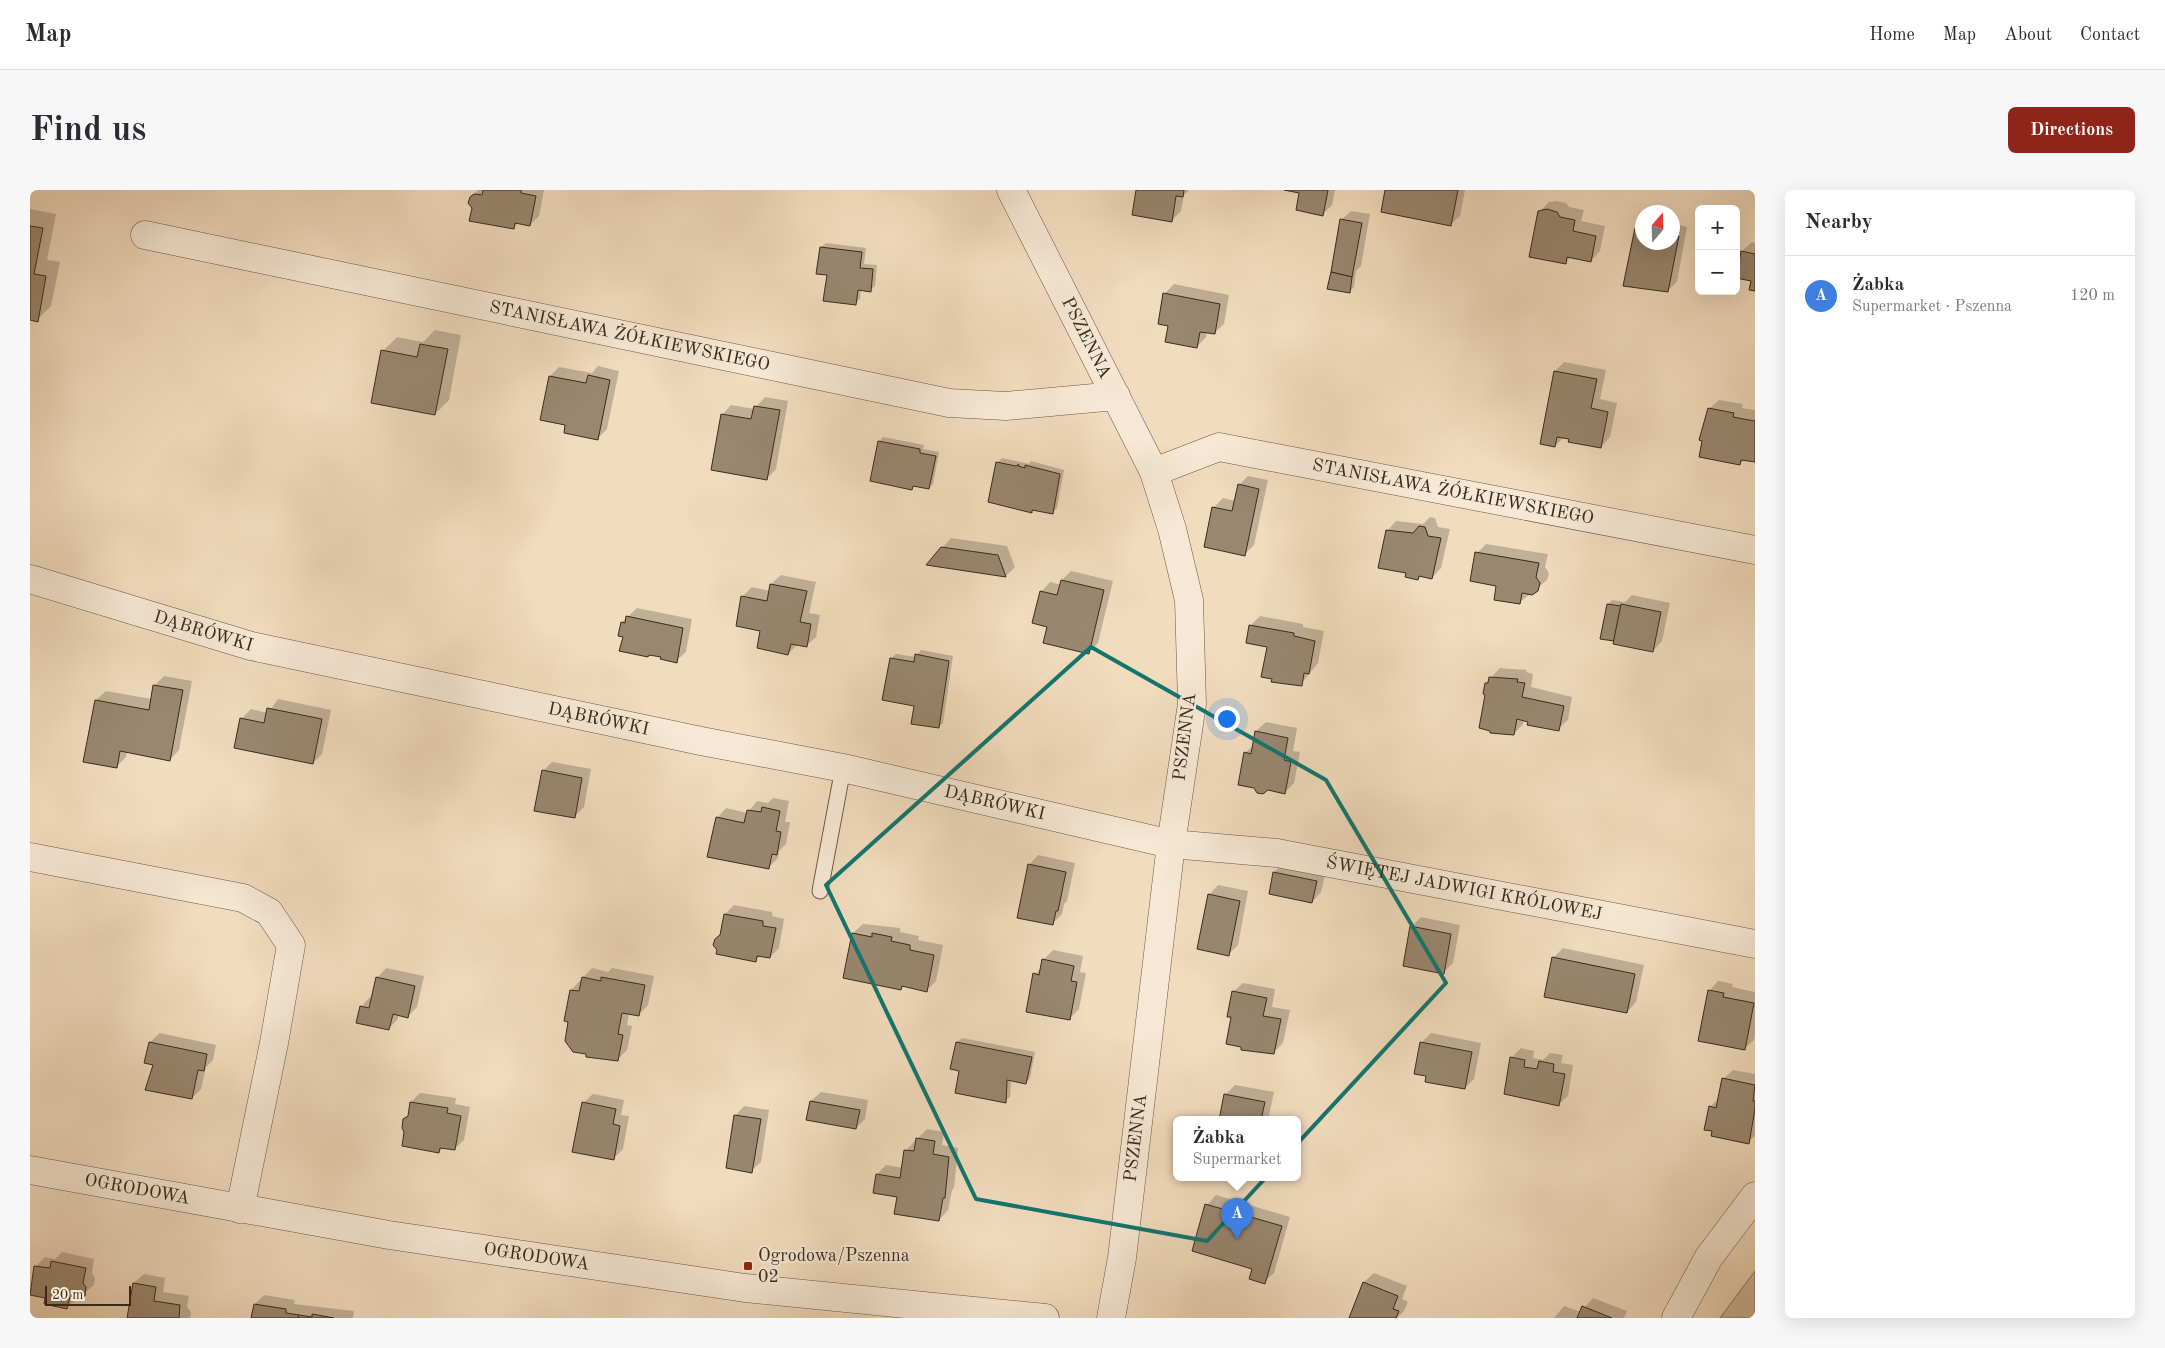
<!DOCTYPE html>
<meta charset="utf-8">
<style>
body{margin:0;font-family:"Old Standard TT",serif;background:#f7f7f7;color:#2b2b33}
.controls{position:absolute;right:15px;top:15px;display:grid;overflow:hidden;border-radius:8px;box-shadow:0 5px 20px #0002}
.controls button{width:45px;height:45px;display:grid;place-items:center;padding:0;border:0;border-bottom:1px solid #e1e1e2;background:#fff;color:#2b2b33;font:25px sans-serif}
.compass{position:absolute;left:1605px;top:15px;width:45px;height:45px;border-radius:50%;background:#fff;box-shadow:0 5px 20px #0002;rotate:19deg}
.scale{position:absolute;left:15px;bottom:12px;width:86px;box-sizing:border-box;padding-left:5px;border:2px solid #392b1b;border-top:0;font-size:14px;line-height:18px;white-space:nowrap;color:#392b1b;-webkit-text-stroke:4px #f7e8d5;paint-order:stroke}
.you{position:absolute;left:1196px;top:528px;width:18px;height:18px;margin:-12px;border:4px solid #fff;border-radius:50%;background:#1a73e8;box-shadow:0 0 0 8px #1a73e833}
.badge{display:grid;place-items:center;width:32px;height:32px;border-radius:50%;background:#8f2418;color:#fff;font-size:16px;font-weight:700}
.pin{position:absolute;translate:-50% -41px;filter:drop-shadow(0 1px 2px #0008)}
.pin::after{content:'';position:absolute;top:26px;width:18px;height:15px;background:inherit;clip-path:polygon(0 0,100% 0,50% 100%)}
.popup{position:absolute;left:1143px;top:926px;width:128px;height:65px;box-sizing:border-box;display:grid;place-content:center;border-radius:8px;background:#fff;filter:drop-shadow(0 1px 4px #0005);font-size:16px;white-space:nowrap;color:#7c7c81}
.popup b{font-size:19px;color:#2b2b33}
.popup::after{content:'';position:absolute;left:50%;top:100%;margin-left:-10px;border:10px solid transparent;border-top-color:#fff}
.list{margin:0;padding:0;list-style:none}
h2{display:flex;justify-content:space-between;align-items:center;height:65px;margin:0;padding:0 20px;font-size:21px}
h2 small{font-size:16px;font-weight:400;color:#7c7c81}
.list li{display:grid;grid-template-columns:32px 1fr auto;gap:15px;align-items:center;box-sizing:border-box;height:80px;padding:0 20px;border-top:1px solid #e1e1e2}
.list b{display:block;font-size:19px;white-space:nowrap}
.list p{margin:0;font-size:16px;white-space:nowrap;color:#7c7c81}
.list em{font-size:16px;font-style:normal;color:#7c7c81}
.map{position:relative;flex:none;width:1725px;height:1128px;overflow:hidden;border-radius:8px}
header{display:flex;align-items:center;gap:30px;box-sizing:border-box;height:70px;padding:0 25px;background:#fff;border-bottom:1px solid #e1e1e2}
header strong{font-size:24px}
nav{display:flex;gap:28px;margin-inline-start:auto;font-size:18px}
.intro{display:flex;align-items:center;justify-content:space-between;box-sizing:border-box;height:120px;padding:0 30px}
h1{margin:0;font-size:35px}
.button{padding:12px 22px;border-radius:8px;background:#8f2418;color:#fff;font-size:18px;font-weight:700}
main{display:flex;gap:30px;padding:0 30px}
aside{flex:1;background:#fff;border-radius:8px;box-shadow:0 5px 20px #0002}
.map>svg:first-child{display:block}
.green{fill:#d3bea2;stroke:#86745e}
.shadow{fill:#0003}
.building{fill:#998770;stroke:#392b1b}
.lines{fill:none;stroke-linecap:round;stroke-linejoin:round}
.service-casing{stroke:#675744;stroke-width:17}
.minor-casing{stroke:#675744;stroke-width:29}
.tertiary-casing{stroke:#675744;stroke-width:29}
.service{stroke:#f7e8d5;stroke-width:15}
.minor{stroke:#f7e8d5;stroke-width:28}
.tertiary{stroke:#f7e8d5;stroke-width:28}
.marked{fill:none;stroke:#0f766e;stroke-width:4;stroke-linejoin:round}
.poi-dot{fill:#8f2418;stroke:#f7e8d5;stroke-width:2}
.labels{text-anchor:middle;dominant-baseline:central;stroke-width:4.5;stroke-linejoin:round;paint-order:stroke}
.street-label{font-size:18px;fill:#392b1b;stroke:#f7e8d5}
.poi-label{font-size:18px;fill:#392b1b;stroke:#f7e8d5;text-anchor:start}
</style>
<header>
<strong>Map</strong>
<nav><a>Home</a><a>Map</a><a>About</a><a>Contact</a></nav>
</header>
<div class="intro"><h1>Find us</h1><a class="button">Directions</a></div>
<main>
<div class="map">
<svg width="1725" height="1128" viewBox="0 0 1725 1128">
<rect width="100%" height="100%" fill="#f2dcbe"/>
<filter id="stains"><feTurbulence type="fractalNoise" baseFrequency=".004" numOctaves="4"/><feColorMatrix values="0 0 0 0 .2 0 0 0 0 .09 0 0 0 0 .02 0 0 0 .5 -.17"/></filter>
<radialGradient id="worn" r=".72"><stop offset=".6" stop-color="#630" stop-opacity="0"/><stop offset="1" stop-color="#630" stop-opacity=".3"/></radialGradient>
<path class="green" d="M1725 1081V1128H1690Z"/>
<g class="shadow">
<path d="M448 0H514L509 26 500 35 488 33 483 38 443 17 441 7Z"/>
<path d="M1107 0H1159L1154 5 1151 21 1142 30Z"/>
<path d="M1261 0H1305L1302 15 1293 24 1270 2Z"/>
<path d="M1356 0H1435L1430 26 1420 35Z"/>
<path d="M1527 11 1536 13 1539 17 1554 20 1551 31 1575 36 1570 61 1561 71 1541 67 1535 73 1509 22 1519 12Z"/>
<path d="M0 19 26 24 17 70 30 72 21 116 7 130 0 129Z"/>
<path d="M1321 21 1340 24 1331 76 1326 81 1324 97 1319 102 1311 30Z"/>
<path d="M1612 32V52H1642V36L1645 34 1657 37 1647 92 1637 101 1595 95 1606 38Z"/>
<path d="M1722 52 1725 53V100L1712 61Z"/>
<path d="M796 53 836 58 834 74 847 75 845 96 840 101 831 99 830 109 825 113 798 84 788 83 791 57Z"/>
<path d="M1144 94 1199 105 1194 134 1184 143 1177 142 1176 147 1167 157 1139 135 1134 104Z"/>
<path d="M405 140 431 145 419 210 405 224 353 161 367 147 393 152Z"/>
<path d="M1534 172 1576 180 1570 209 1587 213 1580 247 1571 257 1534 247 1525 256V181Z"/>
<path d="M568 176 589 181 577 239 568 248 537 234 520 186 529 177 562 183Z"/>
<path d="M735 207 758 211 746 279 737 289 692 225 701 215 724 219Z"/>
<path d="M1689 210 1713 214 1712 218 1725 220V271L1715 269 1710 274 1679 219Z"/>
<path d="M853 247 894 255 893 259 909 262 903 294 899 298 885 295 882 298 849 252Z"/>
<path d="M972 268 999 274 1001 271 1034 280 1027 318 1022 323 1004 319 1002 322 967 273Z"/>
<path d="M1218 286 1238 290 1224 355 1215 364 1184 317 1193 308 1206 311 1209 295Z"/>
<path d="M1400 327 1405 328 1408 337 1420 339 1411 378 1402 388 1391 386 1388 389 1357 341 1366 331 1393 334Z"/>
<path d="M921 348 977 356 985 377 976 386 898 374Z"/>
<path d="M1456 354 1518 364 1515 377 1519 383 1517 390 1489 413 1468 395 1447 363Z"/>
<path d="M1041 381 1083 391 1068 453 1059 463 1018 436 1011 402 1020 392 1031 395 1032 390Z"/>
<path d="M751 385 786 392 779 423 790 425 786 447 776 456 768 454 758 464 713 406 722 397 740 401 741 394Z"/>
<path d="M1602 405 1640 413 1632 451 1623 461 1578 414 1582 410 1595 412Z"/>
<path d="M607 418 662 429 656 462 646 471 590 445 592 432Z"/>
<path d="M1230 426 1273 434V437L1294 441 1288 473 1271 494 1220 436Z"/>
<path d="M891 460 923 466 913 533 908 537 886 515 861 468 866 464 886 467Z"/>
<path d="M1470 478 1497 480 1496 482 1503 484 1501 497 1542 507 1538 530 1528 539 1494 530 1493 534 1484 544 1457 504 1456 493Z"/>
<path d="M134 486 162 491 149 560 140 570 97 561 96 567 86 577 66 510 76 501 122 509 125 495Z"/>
<path d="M248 509 301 520 292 564 283 573 211 529 221 519 238 523Z"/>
<path d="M1236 532 1267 538 1263 561 1270 562 1264 593 1254 603 1215 563 1224 555 1226 541Z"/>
<path d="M522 572 561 579 554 617 544 627 513 581Z"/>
<path d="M743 608 759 611 755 632H760L756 654 749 661 748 668 738 678 687 628 696 618 717 623 727 611 738 613Z"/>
<path d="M1008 665 1045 673 1037 711 1034 714 1032 724 1022 734 999 675Z"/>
<path d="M1254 673 1296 681 1291 702 1282 712 1244 682Z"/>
<path d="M1188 695 1218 701 1208 755 1199 764 1179 705Z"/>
<path d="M704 715 742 722V726L754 729 749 758 740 767 731 765 726 770 688 760 686 749 691 744 695 724Z"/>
<path d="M1391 727 1430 735 1423 773 1413 783 1381 737Z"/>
<path d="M833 734 870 738V742L889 746 888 750 913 755 906 791 897 800 874 796 871 799 814 787 823 743Z"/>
<path d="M1533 758 1614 775 1606 812 1597 822 1523 768Z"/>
<path d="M1023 760 1053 766 1050 782 1056 783 1049 819 1039 829 1005 784 1012 777 1013 770Z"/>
<path d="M356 778 394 786 387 817 378 826 369 824 368 829 359 838 331 817 340 807 343 808 347 788Z"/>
<path d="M562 778 578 782 582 778 624 786 618 815 609 825 599 823 597 835 602 836 597 860 588 869 540 831 541 800Z"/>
<path d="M1688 791 1703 794 1702 797 1725 802V843L1724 850 1714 859 1679 801Z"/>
<path d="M1213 793 1245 799 1242 817 1260 820 1253 853 1244 862 1225 861 1197 853 1202 826 1203 802Z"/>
<path d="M130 843 186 855 183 870 176 877 171 899 162 908 116 899 124 874 116 873 120 852Z"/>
<path d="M1401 843 1451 853 1444 889 1435 898 1391 853Z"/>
<path d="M932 848 1005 862 1000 888 996 893 981 890 980 907 975 911 931 880 927 852Z"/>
<path d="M1491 858 1504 861 1503 868 1513 870 1520 863 1533 865 1531 873 1543 875 1538 906 1528 915 1489 908 1481 868Z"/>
<path d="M1703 880 1725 884V946L1718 952 1680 917 1690 907 1693 889Z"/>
<path d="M1205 895 1244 902 1238 930H1191L1195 905Z"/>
<path d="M791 902 838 910 835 929 826 938 781 911Z"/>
<path d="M390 903 426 908 425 914 440 917 434 950 424 959 413 957 409 962 374 930 379 925 381 912Z"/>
<path d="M563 904 594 910 591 925 599 926 593 959 583 969 553 913Z"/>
<path d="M714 916 739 920 731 972 721 981 705 926Z"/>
<path d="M897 939 914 942 912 955 928 958 924 998 922 1000 918 1020 909 1030 868 1006 847 984 856 975 873 978 876 960Z"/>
<path d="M1186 1005 1260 1027 1244 1083 1234 1092 1177 1015Z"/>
<path d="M32 1062 64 1069 62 1083 65 1088 64 1095 37 1117 16 1107 1 1104 6 1076 15 1067 25 1069Z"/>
<path d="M1344 1083 1377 1096 1372 1109 1378 1112 1374 1121 1367 1128H1320L1334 1092Z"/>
<path d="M114 1084 135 1088 133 1102 159 1106 157 1117 161 1122 160 1128H98L104 1093Z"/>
<path d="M234 1105 265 1110 264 1114 324 1121 323 1128H223L225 1114Z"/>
<path d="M1563 1108 1597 1121 1594 1128H1524L1534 1116 1551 1122Z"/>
</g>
<g class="building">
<path d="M453 0H491V3L506 6 500 36 485 33 484 39 439 31 442 18 438 13 440 7 444 4 452 5Z"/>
<path d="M1106 0H1154L1153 7 1146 6 1142 32 1102 25Z"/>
<path d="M1254 0H1298L1293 26 1266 20 1269 3Z"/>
<path d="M1355 0H1428L1421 36 1351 22Z"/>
<path d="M1517 19 1527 22 1530 27 1545 30 1543 41 1566 46 1561 72 1537 67 1536 74 1499 67 1508 21Z"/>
<path d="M1310 29 1332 33 1322 87 1301 82Z"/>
<path d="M0 36 13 38 4 84 16 86 8 132 0 130Z"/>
<path d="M1605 38 1612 39V52H1642V45L1649 46 1638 102 1593 96Z"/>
<path d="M790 57 832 62 830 78 843 79 841 102 828 100 826 115 793 111 797 85 786 84Z"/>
<path d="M1711 61 1725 64V101L1719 100 1721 91 1706 88Z"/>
<path d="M1301 82 1322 87 1320 103 1297 99Z"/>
<path d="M1133 103 1190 114 1185 144 1170 142 1167 158 1135 152 1138 136 1128 134Z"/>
<path d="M390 154 418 159 405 225 341 213 351 160 387 167Z"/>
<path d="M1524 181 1567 189 1561 218 1578 222 1571 258 1538 252 1539 249 1527 247 1525 257 1510 254Z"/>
<path d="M558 185 580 190 568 250 534 243 535 235 510 230 519 186 556 193Z"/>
<path d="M724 216 750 220 737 290 681 280 691 224 721 229Z"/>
<path d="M1678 218 1704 223 1703 227 1725 231V272L1711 270 1710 275 1669 267 1672 251 1669 250Z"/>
<path d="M848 251 890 259V263L906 266 899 299 883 296 882 300 840 291Z"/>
<path d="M966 272 986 276 989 274 988 276 995 278V275L1030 284 1023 324 1002 320V323L958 312Z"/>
<path d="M1208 294 1229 299 1215 366 1174 357 1182 317 1202 321Z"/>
<path d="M1389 336 1395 337 1398 346 1411 348 1402 389 1389 386 1388 390 1375 387 1376 383 1348 378 1356 340 1383 343Z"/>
<path d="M911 357 968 365 976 387 896 375Z"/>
<path d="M1445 362 1509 373 1506 387 1510 393 1508 401 1502 405 1492 403 1490 414 1464 410 1466 396 1440 391Z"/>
<path d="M1031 390 1074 400 1059 464 1013 453 1017 437 1002 433 1010 401 1027 405Z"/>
<path d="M740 394 777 401 770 432 781 434 777 457 761 454 758 465 727 458 730 441 706 436 711 406 737 411Z"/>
<path d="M1577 414 1591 416 1584 451 1570 449Z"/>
<path d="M1591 414 1631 422 1623 462 1583 454Z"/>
<path d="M596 426 653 438 647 473 630 469 631 467 619 465 618 467 589 461 593 447 588 446 591 432 595 433Z"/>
<path d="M1219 435 1264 443V446L1285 451 1279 484 1274 483 1272 496 1241 492 1242 489 1231 487 1237 457 1216 453Z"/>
<path d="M885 464 919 471 909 538 881 534 884 516 852 510 860 468 884 472Z"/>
<path d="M1459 487 1488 489 1487 492 1495 493 1492 507 1534 516 1529 541 1497 535 1498 532 1487 529 1484 545 1460 543V541L1449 538 1455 505 1453 504 1455 493H1458Z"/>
<path d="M123 495 153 500 140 571 90 561 87 578 53 572 65 510 119 520Z"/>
<path d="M237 518 292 529 283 574 204 558 210 528 234 533Z"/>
<path d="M1225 541 1258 548 1254 570 1261 572 1255 604 1238 600 1233 604 1227 603 1224 598 1208 595 1214 562 1221 564Z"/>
<path d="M512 580 552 588 545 628 504 621Z"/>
<path d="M732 617 750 621 746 641 751 642 747 665 742 664 739 679 677 667 686 627 714 633 717 620 731 622Z"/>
<path d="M998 674 1036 682 1028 721H1026L1023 735 987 728Z"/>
<path d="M1243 682 1287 691 1282 713 1239 704Z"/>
<path d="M1178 704 1210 711 1199 766 1167 759Z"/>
<path d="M694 724 733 731V736L746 738 740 768 727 766 726 772 686 764 687 760 683 755 685 749 690 745Z"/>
<path d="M1380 736 1421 744 1414 784 1373 776Z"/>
<path d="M822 743 842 747V743L862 747 861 751 880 755V760L904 765 897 802 872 796 871 800 813 788Z"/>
<path d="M1522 767 1605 784 1597 823 1514 807Z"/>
<path d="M1012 769 1044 776 1041 791 1047 792 1040 830 996 822 1003 783 1009 785Z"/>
<path d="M346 787 385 796 378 828 363 824 359 840 326 833 330 816 339 818Z"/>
<path d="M552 787 571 791V787L615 795 609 826 592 823 588 844 593 845 588 871 556 867V864L543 862 535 851 538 832 534 831 540 800 549 801Z"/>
<path d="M1678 800 1694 803 1693 807 1724 813 1715 860 1668 851Z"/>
<path d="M1202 801 1237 808 1233 826 1251 829 1244 864 1211 860V857L1196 854 1201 827H1197Z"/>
<path d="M119 852 177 864 174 881 168 880 162 909 115 900 123 875 114 873Z"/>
<path d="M926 852 1002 867 996 894 977 890 976 913 925 903 929 881 920 879Z"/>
<path d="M1390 852 1442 862 1435 899 1395 892 1396 886 1384 884Z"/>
<path d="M1480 867 1495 870 1494 877 1507 879 1509 871 1524 874 1523 882 1535 884 1529 916 1474 904Z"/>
<path d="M1692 888 1725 895 1723 911H1725V919L1719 954 1681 946 1682 941 1674 940 1679 916 1686 918Z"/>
<path d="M1194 904 1235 912 1231 930H1189Z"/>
<path d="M780 911 830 920 826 939 776 930Z"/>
<path d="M380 912 418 918 417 923 431 926 425 960 410 958 409 963 372 956 374 942 372 938 373 929 378 926Z"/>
<path d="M552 912 586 919 583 934 590 936 584 970 542 962Z"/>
<path d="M704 925 731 929 722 983 696 978Z"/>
<path d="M886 948 905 951 903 964 919 967 915 1008H913L909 1031 864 1024 867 1007 843 1003 846 984 870 988 874 960 884 961Z"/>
<path d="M1175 1014 1252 1036 1235 1094 1219 1089 1222 1079 1162 1061Z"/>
<path d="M21 1071 56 1078 53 1093 56 1097 55 1106 50 1109 40 1107 37 1119 14 1114 15 1108 0 1105 4 1076 20 1078Z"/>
<path d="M1333 1092 1368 1106 1363 1119 1369 1121 1366 1128H1319Z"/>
<path d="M103 1093 126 1097 124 1111 150 1115 149 1128H97Z"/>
<path d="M224 1114 256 1119V1123L269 1125 268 1128H221Z"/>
<path d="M1552 1116 1582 1128H1547Z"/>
<path d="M282 1124 304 1128H268L269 1125 282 1127Z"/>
</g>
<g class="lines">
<g class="service-casing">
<path id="service" d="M790 701 813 578"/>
</g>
<g class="minor-casing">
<g id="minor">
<path id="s1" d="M981 0 1124 282 1142 339 1159 410 1162 514 1141 654 1092 1068 1081 1128"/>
<path id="s2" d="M115 45 919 213 976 216 1086 206"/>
<path id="s3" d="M1124 282 1189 257 1725 360"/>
<path id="s4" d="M0 389 221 456 671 551 813 578 1141 654 1247 663 1725 754"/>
<path d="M0 667 213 708 239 722 261 755 244 853 210 1019"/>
<path d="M1646 1128 1679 1067 1725 1006"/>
</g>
</g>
<g class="tertiary-casing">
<g id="tertiary">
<path id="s5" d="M0 980 359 1045 715 1098 1015 1128"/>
</g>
</g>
<use href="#service" class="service"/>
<use href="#minor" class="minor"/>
<use href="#tertiary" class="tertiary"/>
</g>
<path class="marked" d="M1061 457 1296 590 1416 793 1177 1051 946 1009 796 695Z"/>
<rect class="poi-dot" x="713" y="1071" width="10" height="10" rx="2.5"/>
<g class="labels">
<g class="street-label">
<text stroke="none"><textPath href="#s2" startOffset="495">STANISŁAWA ŻÓŁKIEWSKIEGO</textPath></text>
<text stroke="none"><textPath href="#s1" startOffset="166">PSZENNA</textPath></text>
<text stroke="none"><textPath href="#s3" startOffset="308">STANISŁAWA ŻÓŁKIEWSKIEGO</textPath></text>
<text stroke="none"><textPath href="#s4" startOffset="181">DĄBRÓWKI</textPath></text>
<text stroke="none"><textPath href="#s4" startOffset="586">DĄBRÓWKI</textPath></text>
<text transform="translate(1155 547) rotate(-83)">PSZENNA</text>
<text stroke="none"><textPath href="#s4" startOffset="991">DĄBRÓWKI</textPath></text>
<text stroke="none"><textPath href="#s4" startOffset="1469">ŚWIĘTEJ JADWIGI KRÓLOWEJ</textPath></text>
<text transform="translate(1106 948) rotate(-83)">PSZENNA</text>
<text stroke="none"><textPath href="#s5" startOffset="109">OGRODOWA</textPath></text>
<text stroke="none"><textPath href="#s5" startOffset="514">OGRODOWA</textPath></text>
</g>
<g class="poi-label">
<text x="728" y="1066">Ogrodowa/Pszenna<tspan x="728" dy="21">02</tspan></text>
</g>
</g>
<rect width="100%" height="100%" filter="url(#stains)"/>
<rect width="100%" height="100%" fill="url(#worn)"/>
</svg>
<div class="controls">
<button>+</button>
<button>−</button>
</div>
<svg class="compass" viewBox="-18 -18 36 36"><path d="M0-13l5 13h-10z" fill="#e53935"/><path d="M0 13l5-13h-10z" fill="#7c7c81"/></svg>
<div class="scale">20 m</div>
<div class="you"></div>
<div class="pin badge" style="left:1207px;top:1049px;background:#3f7fe0">A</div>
<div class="popup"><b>Żabka</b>Supermarket</div>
</div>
<aside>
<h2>Nearby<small></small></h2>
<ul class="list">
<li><span class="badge" style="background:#3f7fe0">A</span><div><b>Żabka</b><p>Supermarket · Pszenna</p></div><em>120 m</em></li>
</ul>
</aside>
</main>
